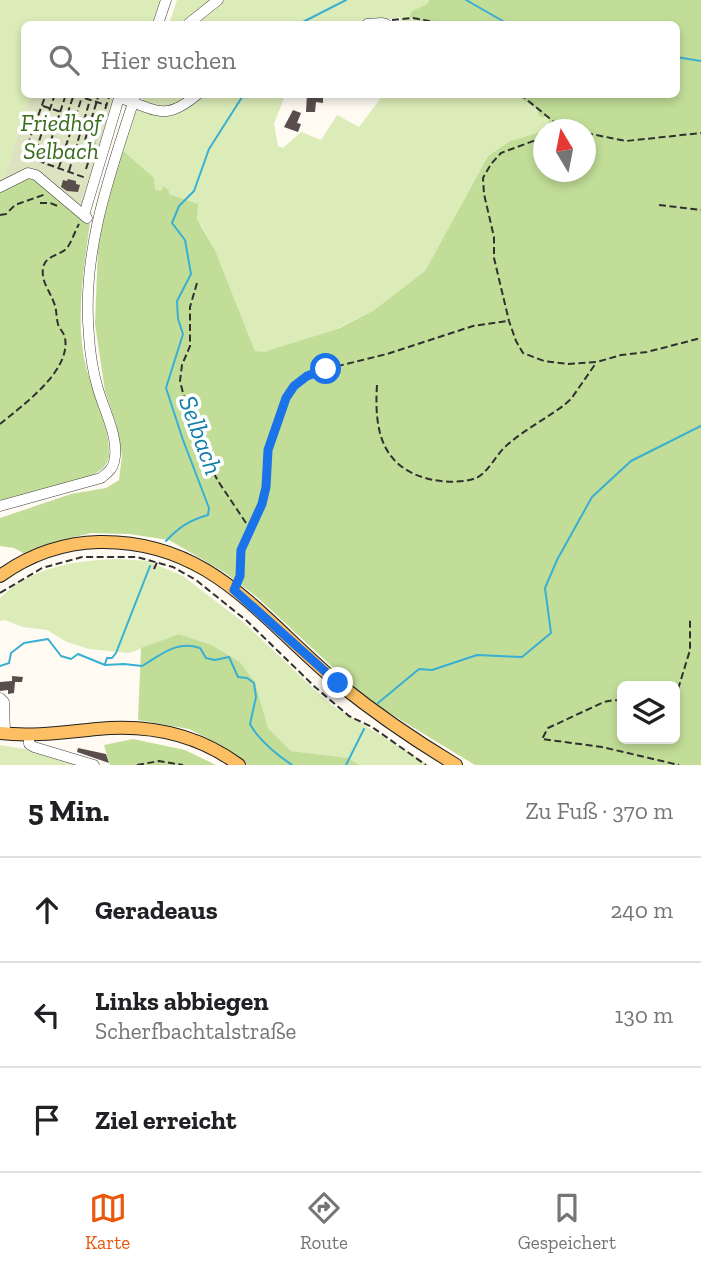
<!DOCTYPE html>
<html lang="de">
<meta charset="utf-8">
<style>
body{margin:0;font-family:"Zilla Slab",serif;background:#f6f6f6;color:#202124}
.controls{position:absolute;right:21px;bottom:21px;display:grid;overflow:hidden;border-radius:10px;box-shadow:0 4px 10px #0003}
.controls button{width:63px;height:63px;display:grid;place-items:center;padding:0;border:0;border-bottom:2px solid #e0e0e0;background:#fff;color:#202124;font:35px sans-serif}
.compass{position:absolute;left:533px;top:119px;width:63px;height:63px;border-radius:50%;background:#fff;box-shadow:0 4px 10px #0003;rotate:350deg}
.stop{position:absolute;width:21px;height:21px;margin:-16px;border:5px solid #1a73e8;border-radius:50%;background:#fff}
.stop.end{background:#1a73e8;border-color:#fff;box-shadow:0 2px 7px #0008}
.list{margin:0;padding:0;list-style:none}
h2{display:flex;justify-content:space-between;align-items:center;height:91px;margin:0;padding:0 28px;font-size:30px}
h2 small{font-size:23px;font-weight:400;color:#757577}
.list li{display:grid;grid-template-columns:46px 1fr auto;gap:21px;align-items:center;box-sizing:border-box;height:105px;padding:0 28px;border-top:2px solid #e0e0e0}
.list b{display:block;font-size:26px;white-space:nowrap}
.list p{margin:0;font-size:23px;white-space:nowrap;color:#757577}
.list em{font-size:23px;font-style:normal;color:#757577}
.icon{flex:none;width:38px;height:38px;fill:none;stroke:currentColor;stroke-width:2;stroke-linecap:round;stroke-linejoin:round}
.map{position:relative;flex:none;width:701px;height:765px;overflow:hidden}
.search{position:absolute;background:#fff;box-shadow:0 4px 10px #0003;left:21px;right:21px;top:21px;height:77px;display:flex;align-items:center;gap:18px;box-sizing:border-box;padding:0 24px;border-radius:10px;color:#757577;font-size:26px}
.sheet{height:406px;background:#fff}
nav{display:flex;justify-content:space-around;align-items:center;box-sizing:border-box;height:98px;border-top:2px solid #e0e0e0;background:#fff;font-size:19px;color:#757577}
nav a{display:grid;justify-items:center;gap:4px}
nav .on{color:#ea580c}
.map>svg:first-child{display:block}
.green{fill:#dcecb9}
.forest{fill:#c2dd98;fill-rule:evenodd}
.cemetery{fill:#dde3c1}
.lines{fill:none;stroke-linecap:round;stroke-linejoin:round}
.stream{stroke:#38afd3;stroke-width:2}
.building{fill:#594e4b}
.minor-casing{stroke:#424242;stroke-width:11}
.major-casing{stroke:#202020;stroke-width:14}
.path{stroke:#313131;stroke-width:2;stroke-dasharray:7 3.5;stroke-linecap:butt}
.minor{stroke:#fff;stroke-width:10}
.major{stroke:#fdbf63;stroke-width:12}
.route{stroke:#1a73e8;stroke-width:9}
.labels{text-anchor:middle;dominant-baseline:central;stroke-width:7;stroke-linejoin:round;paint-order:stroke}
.park-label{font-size:24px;font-style:italic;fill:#396b1c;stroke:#fff}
.water-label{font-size:26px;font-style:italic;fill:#127fa8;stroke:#fff}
</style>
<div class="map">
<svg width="701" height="765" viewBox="0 0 701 765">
<rect width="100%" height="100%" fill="#fffaf2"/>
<g class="green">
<path d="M0 0H160L152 24H24V94L31 95 2 184 0 185Z"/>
<path d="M177 0H217L185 24H169Z"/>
<path d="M222 0H429L428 4 412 11 415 19 429 24H401L400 17 362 24H190Z"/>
<path d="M145 95H195L166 109 142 102Z"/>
<path d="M201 95H285L274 124 278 146 283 148 301 132 321 140 337 115 359 127 383 95H516L549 120 543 131 510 141 488 156 425 271 374 310 339 328 264 353 255 351 215 250 202 226 169 194 155 189 122 150 136 109 141 108 157 114Z"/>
<path d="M120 559 147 561 183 576 243 622 330 704 429 765H359L347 758 291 751 268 728 255 682 240 662 212 645 179 634 129 653 89 649 67 642 47 630 23 627 5 620 0 621V598C33 566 77 560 120 559Z"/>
<path d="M0 745 36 751 76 763 75 765H0Z"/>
</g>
<g class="forest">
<path d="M429 0H701V765H475L368 700 257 597 224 572 169 540 129 534 91 533 54 542 25 554 14 548 0 546V518L71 494 106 488 119 480 122 456 116 423 105 391 95 324 98 248 104 211 122 150 154 178 155 189 161 191 164 186 169 191V194L198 204 197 219 215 250 255 351 264 352 340 328 374 310 425 271 488 156 510 141 543 131 544 172H586V130L546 129 549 120 546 117H540L537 110 516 95 676 94V24H429L410 17 412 11 427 4ZM622 686H675V739H622Z"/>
<path d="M28 175 42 183 90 223C84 266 76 314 84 358 90 389 109 420 109 452 110 464 101 471 91 476L0 502V189Z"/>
<path d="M179 634 212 645 240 662 255 682 268 728 291 751 348 758 359 765H247L217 743 189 729 138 720 141 648Z"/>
<path d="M133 739 185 750 216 765H110L104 745Z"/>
</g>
<path class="cemetery" d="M31 95H116L81 210 38 172 2 184Z"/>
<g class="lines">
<g class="stream">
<path d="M466 0 508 24"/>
<path d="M299 24 346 0"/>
<path d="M676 57 701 61"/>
<path d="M166 541C179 527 190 520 208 515L209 508 183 440 166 388 183 334 178 319 177 301 191 274 185 240 172 223 179 206 194 191 209 149 244 94"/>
<path d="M105 664 107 658H112L116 653 150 566"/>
<path d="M0 666 9 663 11 653 24 643 48 639 61 656 71 659 78 654 105 665 124 664 142 666C161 655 176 640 200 648L206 658 215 660 229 657 238 677 247 678 254 683 256 697 250 724C259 741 276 754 292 765"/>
<path d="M378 703 419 669 432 670 477 655 522 657 551 633 545 588 557 560 592 497 631 461 701 426"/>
<path d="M346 765 364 729"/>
</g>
</g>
<g class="building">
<path d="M307 94H323V103L316 102 315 112H306Z"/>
<path d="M293 110 301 113 297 123 301 124 298 132 284 127Z"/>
<path d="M68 179 76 181V184L80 185 78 192 67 191 61 187 63 180 67 181Z"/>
<path d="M12 676 23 677 22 682H15L14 693 8 694V690L0 691V682L12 681Z"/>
<path d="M78 748 106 754 109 763 77 752Z"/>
</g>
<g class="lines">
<g class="minor-casing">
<g id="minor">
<path d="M158 24 166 0"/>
<path d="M188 24 218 0"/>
<path d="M367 24 382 23 386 24"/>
<path d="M0 187 28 173 36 175 87 218"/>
<path d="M84 215 119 98C158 109 163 123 198 94"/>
<path d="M0 506 101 478C107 473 112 470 114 462 120 439 104 410 98 389 93 372 90 354 89 336 81 252 110 173 136 94"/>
<path d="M0 698 4 702 5 734"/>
<path d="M29 734V744L34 747 94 765"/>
</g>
</g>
<g class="major-casing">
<g id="major">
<path d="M0 576C29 555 63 543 99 542 211 540 260 618 338 683 375 713 416 741 456 765"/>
<path d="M0 733C32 737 65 732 97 729 148 724 197 734 239 765"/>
</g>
</g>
<g class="path">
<path d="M392 20 413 18 446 24"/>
<path d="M55 94 33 159 86 178"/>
<path d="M520 94 554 122V130"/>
<path d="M75 95 106 105"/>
<path d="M43 106 67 114"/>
<path d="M557 127 568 130"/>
<path d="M70 129 63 127 74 94"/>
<path d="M586 133 626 141 701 133"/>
<path d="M544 137 501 153 491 164 483 178 484 194 494 237V258L509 321 516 341 523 353 544 361 568 364 597 362 621 355 647 352 701 338"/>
<path d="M95 142 85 140 99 94"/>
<path d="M24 155 46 94"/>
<path d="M44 162 66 94"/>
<path d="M59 167 82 97"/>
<path d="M86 169 110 94"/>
<path d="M69 171 90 100"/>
<path d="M40 203H50L60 207"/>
<path d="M659 205 701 210"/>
<path d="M0 215 6 214 15 205 46 194"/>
<path d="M197 283 190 307V346L182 365 180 381 194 436 218 481 250 529 241 550 238 582"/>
<path d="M377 385C374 432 382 469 433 480 447 482 463 483 476 478 487 474 496 455 505 447 522 431 544 420 563 406L571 399 596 363"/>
<path d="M0 424C23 405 71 371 65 338 64 332 59 329 58 324 56 317 57 310 54 303 50 291 41 282 43 268 45 255 60 256 67 248 72 241 75 231 79 224"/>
<path d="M250 529 262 504 266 487 268 450 286 399 294 386 307 376 326 369 387 354 473 326 507 321"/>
<path d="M154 569 158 560"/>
<path d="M0 593 42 568 82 557H137L173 567 196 580 247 621 315 687 349 716 372 727 426 765"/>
<path d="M675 699 690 650V618"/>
<path d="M622 701 614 700 604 702 548 728 542 739 602 747 679 765"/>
<path d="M137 765 159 761 183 765"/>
</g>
<use href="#minor" class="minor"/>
<use href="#major" class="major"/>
</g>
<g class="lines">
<path class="route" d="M326 369 307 376 294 386 286 398 268 450 266 487 262 504 241 550 240 576 234 590 338 683"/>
</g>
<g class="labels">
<g class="park-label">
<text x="61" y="122">Friedhof<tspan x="61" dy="28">Selbach</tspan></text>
</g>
<g class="water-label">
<text transform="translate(201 435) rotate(70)">Selbach</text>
</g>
</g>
</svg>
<div class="controls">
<button><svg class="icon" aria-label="layers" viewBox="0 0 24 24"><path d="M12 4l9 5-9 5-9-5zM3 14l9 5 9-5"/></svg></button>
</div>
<svg class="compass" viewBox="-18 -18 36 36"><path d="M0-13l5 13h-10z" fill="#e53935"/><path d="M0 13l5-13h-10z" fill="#757577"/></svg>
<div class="stop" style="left:326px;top:369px"></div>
<div class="stop end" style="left:338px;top:683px"></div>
<div class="search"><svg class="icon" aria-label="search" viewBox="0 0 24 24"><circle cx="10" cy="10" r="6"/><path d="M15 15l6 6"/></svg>Hier suchen</div>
</div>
<section class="sheet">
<h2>5 Min.<small>Zu Fuß · 370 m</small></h2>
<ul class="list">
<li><svg class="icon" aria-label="ahead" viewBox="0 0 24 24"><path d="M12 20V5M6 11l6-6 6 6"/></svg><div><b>Geradeaus</b></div><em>240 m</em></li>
<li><svg class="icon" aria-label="left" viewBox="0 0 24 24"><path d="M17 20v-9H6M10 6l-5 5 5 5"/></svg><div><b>Links abbiegen</b><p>Scherfbachtalstraße</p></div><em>130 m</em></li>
<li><svg class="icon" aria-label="arrive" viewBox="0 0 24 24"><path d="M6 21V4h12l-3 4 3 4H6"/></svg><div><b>Ziel erreicht</b></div></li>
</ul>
</section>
<nav>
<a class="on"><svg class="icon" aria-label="map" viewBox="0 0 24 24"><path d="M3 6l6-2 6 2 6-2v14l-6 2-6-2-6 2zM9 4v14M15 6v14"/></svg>Karte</a>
<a><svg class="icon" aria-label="directions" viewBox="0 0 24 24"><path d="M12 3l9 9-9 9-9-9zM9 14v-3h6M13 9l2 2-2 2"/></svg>Route</a>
<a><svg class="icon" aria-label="saved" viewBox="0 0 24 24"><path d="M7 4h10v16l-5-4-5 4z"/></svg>Gespeichert</a>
</nav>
